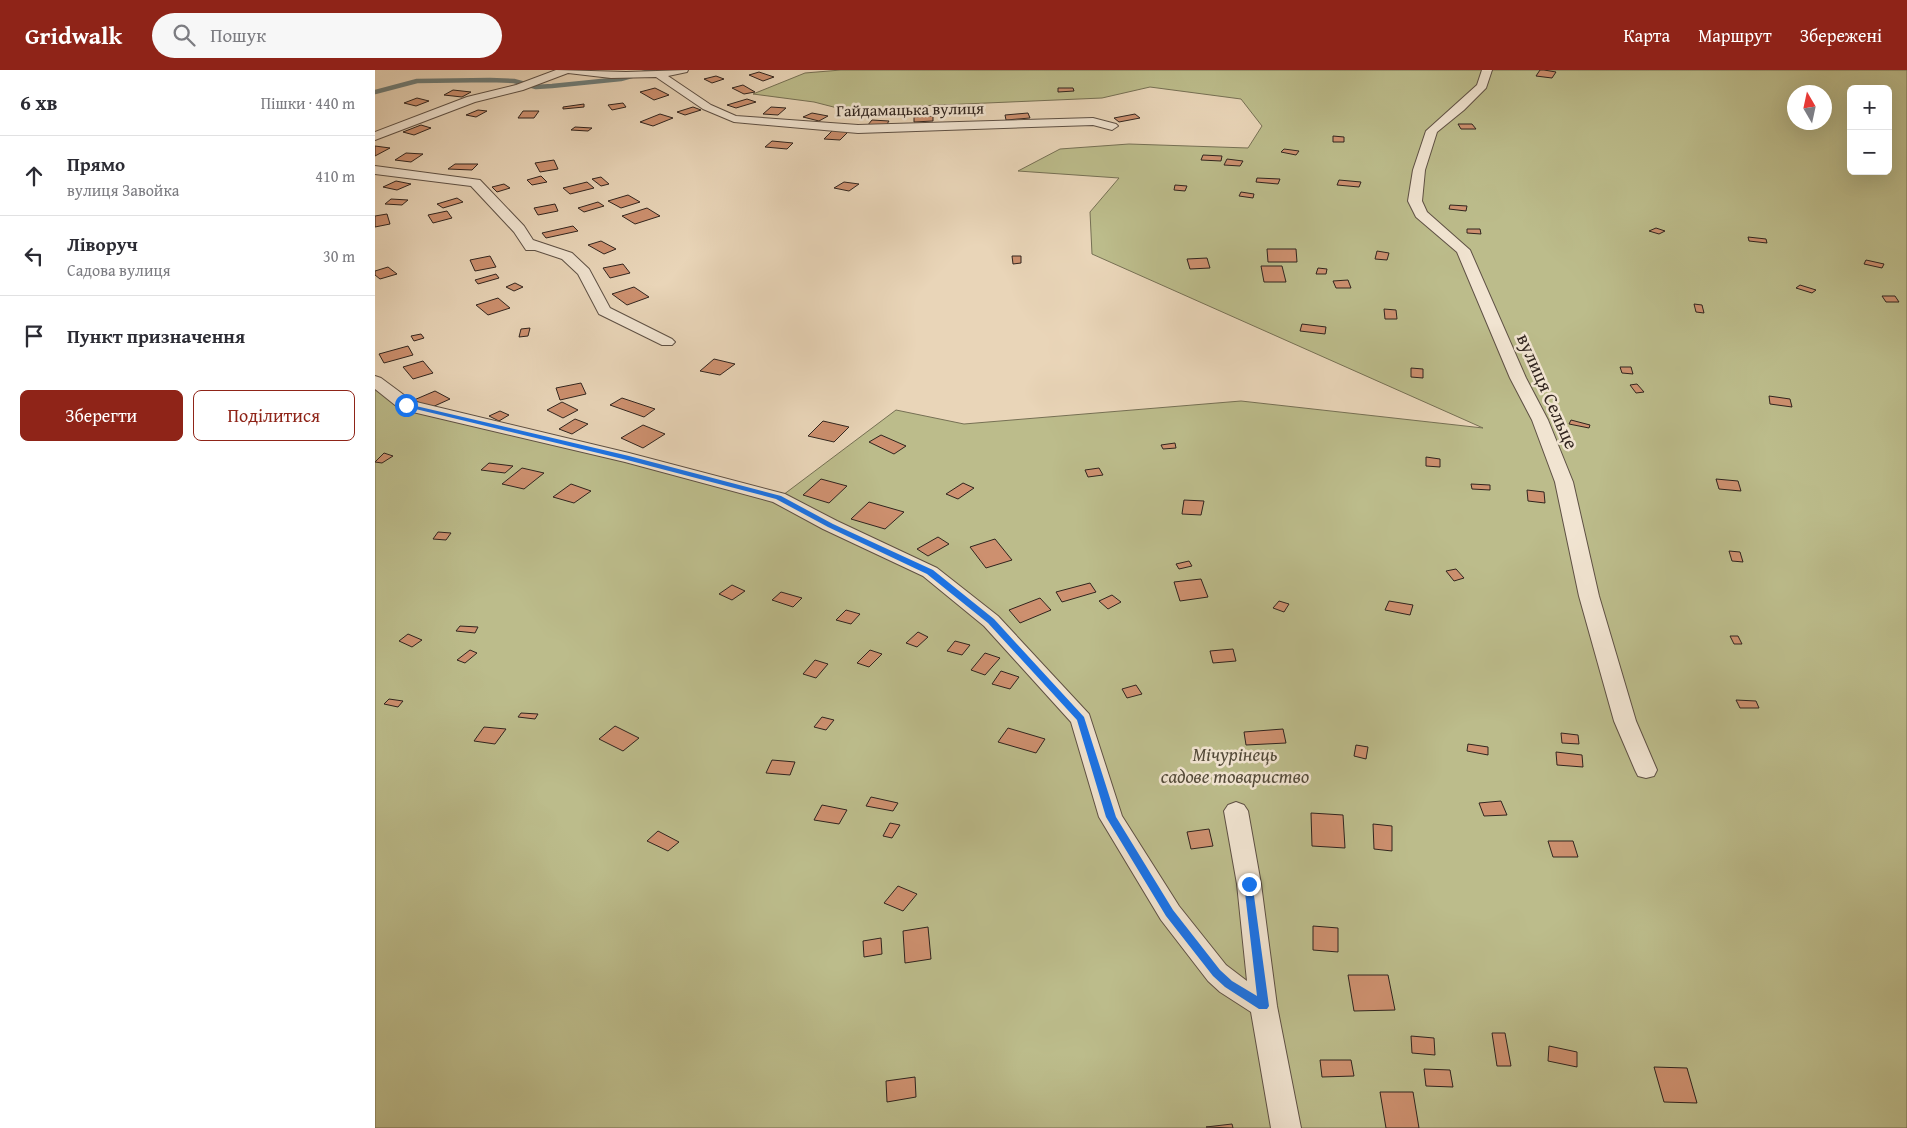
<!DOCTYPE html>
<html lang="uk">
<meta charset="utf-8">
<style>
body{margin:0;font-family:"Gentium Book Plus",serif;background:#f7f7f7;color:#2b2b33}
.controls{position:absolute;right:15px;top:15px;display:grid;overflow:hidden;border-radius:8px;box-shadow:0 5px 20px #0002}
.controls button{width:45px;height:45px;display:grid;place-items:center;padding:0;border:0;border-bottom:1px solid #e1e1e2;background:#fff;color:#2b2b33;font:25px sans-serif}
.compass{position:absolute;left:1412px;top:15px;width:45px;height:45px;border-radius:50%;background:#fff;box-shadow:0 5px 20px #0002;rotate:351deg}
.stop{position:absolute;width:15px;height:15px;margin:-11px;border:4px solid #1a73e8;border-radius:50%;background:#fff}
.stop.end{background:#1a73e8;border-color:#fff;box-shadow:0 1px 5px #0008}
.list{margin:0;padding:0;list-style:none}
h2{display:flex;justify-content:space-between;align-items:center;height:65px;margin:0;padding:0 20px;font-size:21px}
h2 small{font-size:16px;font-weight:400;color:#7c7c81}
.list li{display:grid;grid-template-columns:32px 1fr auto;gap:15px;align-items:center;box-sizing:border-box;height:80px;padding:0 20px;border-top:1px solid #e1e1e2}
.list b{display:block;font-size:19px;white-space:nowrap}
.list p{margin:0;font-size:16px;white-space:nowrap;color:#7c7c81}
.list em{font-size:16px;font-style:normal;color:#7c7c81}
.actions{display:flex;gap:10px;padding:15px 20px}
.actions a{flex:1;padding:11px 0;border:1px solid #8f2418;border-radius:8px;text-align:center;font-size:18px;color:#8f2418}
.actions .main{background:#8f2418;color:#fff}
.icon{flex:none;width:28px;height:28px;fill:none;stroke:currentColor;stroke-width:2;stroke-linecap:round;stroke-linejoin:round}
.map{position:relative;flex:none;width:1532px;height:1058px;overflow:hidden}
header{display:flex;align-items:center;gap:30px;box-sizing:border-box;height:70px;padding:0 25px;background:#8f2418;color:#fff}
header strong{font-size:24px}
nav{display:flex;gap:28px;margin-inline-start:auto;font-size:18px}
.search{width:350px;height:45px;background:#f7f7f7;display:flex;align-items:center;gap:12px;box-sizing:border-box;padding:0 18px;border-radius:28px;color:#7c7c81;font-size:19px}
main{display:flex}
aside{flex:1;background:#fff}
.map>svg:first-child{display:block}
.green{fill:#bcbc8b;stroke:#767054;fill-rule:evenodd}
.lines{fill:none;stroke-linecap:round;stroke-linejoin:round}
.stream{stroke:#6f7d79;stroke-width:4.5}
.building{fill:#cd906f;stroke:#30241e}
.minor-casing{stroke:#5e5044;stroke-width:2}
.minor{fill:#f1e4d1;fill-rule:evenodd}
.route{fill:#1a73e8}
.labels{text-anchor:middle;dominant-baseline:central;stroke-width:5;stroke-linejoin:round;paint-order:stroke}
.far-street-label{font-size:16px;fill:#30241e;stroke:#f1e4d1}
.street-label{font-size:19px;fill:#30241e;stroke:#f1e4d1}
.park-label{font-size:19px;font-style:italic;fill:#534a39;stroke:#f1e4d1}
</style>
<header>
<strong>Gridwalk</strong>
<div class="search"><svg class="icon" aria-label="search" viewBox="0 0 24 24"><circle cx="10" cy="10" r="6"/><path d="M15 15l6 6"/></svg>Пошук</div>
<nav><a>Карта</a><a>Маршрут</a><a>Збережені</a></nav>
</header>
<main>
<aside>
<h2>6 хв<small>Пішки · 440 m</small></h2>
<ul class="list">
<li><svg class="icon" aria-label="ahead" viewBox="0 0 24 24"><path d="M12 20V5M6 11l6-6 6 6"/></svg><div><b>Прямо</b><p>вулиця Завойка</p></div><em>410 m</em></li>
<li><svg class="icon" aria-label="left" viewBox="0 0 24 24"><path d="M17 20v-9H6M10 6l-5 5 5 5"/></svg><div><b>Ліворуч</b><p>Садова вулиця</p></div><em>30 m</em></li>
<li><svg class="icon" aria-label="arrive" viewBox="0 0 24 24"><path d="M6 21V4h12l-3 4 3 4H6"/></svg><div><b>Пункт призначення</b></div></li>
</ul>
<div class="actions"><a class="main">Зберегти</a><a>Поділитися</a></div>
</aside>
<div class="map">
<svg width="1532" height="1058" viewBox="0 0 1532 1058">
<rect width="100%" height="100%" fill="#e9d5b8"/>
<filter id="stains"><feTurbulence type="fractalNoise" baseFrequency=".004" numOctaves="4"/><feColorMatrix values="0 0 0 0 .2 0 0 0 0 .09 0 0 0 0 .02 0 0 0 .5 -.17"/></filter>
<radialGradient id="worn" r=".72"><stop offset=".6" stop-color="#630" stop-opacity="0"/><stop offset="1" stop-color="#630" stop-opacity=".3"/></radialGradient>
<path class="green" d="M466 0H1532V1058H0V311L31 335 404 428 521 340 589 354 866 331 1108 358 717 184 715 142 744 108 643 101 685 79 754 74 873 78 887 56 866 29 775 17 727 28 520 37 482 43 439 32 378 24 430 3ZM1476 19H1513V101H1476ZM1420 22H1450V52H1420Z"/>
<g class="lines">
<path class="stream" d="M0 22 42 11 115 10 139 11 161 17 177 16 246 9 278 0"/>
</g>
<g class="building">
<path d="M1165 0H1169L1181 2 1177 8 1161 6Z"/>
<path d="M384 2 399 7 388 11 374 5Z"/>
<path d="M341 6 349 9 337 13 329 9Z"/>
<path d="M368 15 380 22 369 24 357 18Z"/>
<path d="M280 18 294 25 279 30 265 22Z"/>
<path d="M683 18H698L699 21 683 22Z"/>
<path d="M78 20 96 22 87 27 69 25Z"/>
<path d="M42 28 54 31 41 36 29 33Z"/>
<path d="M372 29 381 32 361 38 352 35Z"/>
<path d="M248 33 251 37 237 40 233 35Z"/>
<path d="M209 34V37L188 39V37Z"/>
<path d="M318 37 326 40 310 45 302 42Z"/>
<path d="M396 37 411 38 403 45 388 44Z"/>
<path d="M103 40 112 41 101 47 91 45Z"/>
<path d="M148 41H164L159 48H143Z"/>
<path d="M437 43 453 46 444 51 428 47Z"/>
<path d="M653 43 655 48 631 50 630 45Z"/>
<path d="M285 44 298 48 278 56 265 52Z"/>
<path d="M760 44 765 48 744 52 739 48Z"/>
<path d="M558 46V51L539 52V47Z"/>
<path d="M497 50 514 51 510 57 492 56Z"/>
<path d="M1083 54H1097L1101 59H1086Z"/>
<path d="M46 55 56 58 39 65 28 62Z"/>
<path d="M200 57 217 58 213 61 196 60Z"/>
<path d="M458 60 474 61 465 70 449 69Z"/>
<path d="M958 66 969 67V72H958Z"/>
<path d="M397 71 418 73 412 79 390 77Z"/>
<path d="M0 76 15 78 0 86Z"/>
<path d="M909 79 924 81 921 85 906 82Z"/>
<path d="M31 83 48 84 36 92 20 90Z"/>
<path d="M828 85 847 86 846 91 826 90Z"/>
<path d="M852 89 868 91 865 96 849 95Z"/>
<path d="M179 90 183 99 165 102 160 93Z"/>
<path d="M80 94H103L97 100 73 99Z"/>
<path d="M166 106 172 112 157 115 152 110Z"/>
<path d="M226 107 234 114 226 116 217 109Z"/>
<path d="M882 108 905 109 903 114 881 112Z"/>
<path d="M964 110 986 112 984 117 962 115Z"/>
<path d="M21 111 36 114 22 120 8 117Z"/>
<path d="M212 112 219 118 195 124 188 118Z"/>
<path d="M469 112 484 114 474 121 459 118Z"/>
<path d="M129 114 135 118 122 122 117 117Z"/>
<path d="M800 115 812 116 810 121 799 120Z"/>
<path d="M866 122 879 124 878 128 864 126Z"/>
<path d="M253 125 265 132 246 138 233 131Z"/>
<path d="M82 128 88 132 68 138 62 134Z"/>
<path d="M16 129 33 130 27 135 10 134Z"/>
<path d="M223 132 229 136 209 142 203 138Z"/>
<path d="M180 134 183 141 163 145 159 138Z"/>
<path d="M1075 135 1092 136 1091 141 1074 139Z"/>
<path d="M272 138 285 146 260 154 247 146Z"/>
<path d="M72 141 77 148 58 153 53 145Z"/>
<path d="M12 144 15 154 0 157V146Z"/>
<path d="M198 156 203 161 171 168 167 163Z"/>
<path d="M1281 158 1290 161 1284 164 1274 161Z"/>
<path d="M1092 159H1105L1106 164 1092 163Z"/>
<path d="M1373 167 1391 169 1392 173 1374 171Z"/>
<path d="M226 171 241 179 229 184 213 175Z"/>
<path d="M892 179H921L922 192H893Z"/>
<path d="M1002 181 1014 183 1012 190 1000 189Z"/>
<path d="M115 186 121 197 100 201 95 190Z"/>
<path d="M637 186H646V193L638 194Z"/>
<path d="M832 188 835 198 815 199 812 189Z"/>
<path d="M1491 190 1509 194 1507 198 1489 194Z"/>
<path d="M248 194 255 203 235 208 228 198Z"/>
<path d="M886 196H907L911 212H889Z"/>
<path d="M13 197 22 204 5 209 0 205V201Z"/>
<path d="M943 198 952 199 951 204H941Z"/>
<path d="M121 204 124 208 103 214 100 210Z"/>
<path d="M973 210 976 218H961L958 211Z"/>
<path d="M140 213 148 217 139 221 131 217Z"/>
<path d="M1425 215 1441 220 1437 223 1421 218Z"/>
<path d="M259 217 274 227 252 235 237 224Z"/>
<path d="M1507 226H1520L1524 232H1511Z"/>
<path d="M123 228 135 238 113 245 101 235Z"/>
<path d="M1319 234 1327 235 1329 243 1321 242Z"/>
<path d="M1009 239 1021 240 1022 249H1010Z"/>
<path d="M927 254 951 257 950 264 925 261Z"/>
<path d="M155 258 153 266 144 267 146 259Z"/>
<path d="M46 264 49 268 39 271 36 266Z"/>
<path d="M33 276 38 285 9 293 4 284Z"/>
<path d="M339 289 360 294 345 305 325 301Z"/>
<path d="M48 291 58 303 38 309 28 297Z"/>
<path d="M1245 297H1256L1258 304 1247 303Z"/>
<path d="M1036 298 1048 299V308L1036 307Z"/>
<path d="M206 313 211 324 185 330 181 318Z"/>
<path d="M1262 314 1269 322 1261 323 1255 315Z"/>
<path d="M60 321 75 329 55 338 39 330Z"/>
<path d="M1394 326 1415 329 1417 337 1395 334Z"/>
<path d="M247 328 280 339 269 347 235 335Z"/>
<path d="M187 332 203 340 188 348 172 340Z"/>
<path d="M125 341 134 345 124 351 114 346Z"/>
<path d="M200 349 213 354 197 364 184 359Z"/>
<path d="M1196 350 1215 355 1214 358 1194 354Z"/>
<path d="M448 351 474 357 459 372 433 366Z"/>
<path d="M268 355 290 364 268 378 246 368Z"/>
<path d="M506 365 531 376 519 384 494 372Z"/>
<path d="M800 373 801 378 788 379 786 375Z"/>
<path d="M9 383 18 386 7 393 0 392Z"/>
<path d="M1051 387 1065 389V397L1051 396Z"/>
<path d="M114 393 138 396 130 403 106 400Z"/>
<path d="M147 398 169 403 149 419 127 414Z"/>
<path d="M724 398 728 405 713 407 710 400Z"/>
<path d="M446 409 472 416 454 433 428 425Z"/>
<path d="M1341 409 1363 411 1366 421 1344 419Z"/>
<path d="M588 413 599 418 583 429 571 424Z"/>
<path d="M196 414 216 421 199 433 178 427Z"/>
<path d="M1096 414 1115 415V420L1097 419Z"/>
<path d="M1152 420 1169 422 1170 433 1153 431Z"/>
<path d="M809 430 829 431 826 445 807 444Z"/>
<path d="M494 432 529 442 510 459 476 449Z"/>
<path d="M63 462 76 463 71 470 58 469Z"/>
<path d="M563 467 574 474 553 486 542 479Z"/>
<path d="M620 469 637 490 611 498 595 477Z"/>
<path d="M1354 481 1365 482 1368 492 1357 491Z"/>
<path d="M814 491 817 496 804 499 801 494Z"/>
<path d="M1081 499 1089 508 1079 511 1071 501Z"/>
<path d="M826 509 833 527 805 531 799 512Z"/>
<path d="M715 513 721 522 687 532 681 522Z"/>
<path d="M357 515 370 521 357 530 344 524Z"/>
<path d="M406 522 427 528 418 537 397 530Z"/>
<path d="M737 525 746 532 733 539 724 531Z"/>
<path d="M665 528 676 540 645 553 634 540Z"/>
<path d="M904 531 914 534 909 542 898 538Z"/>
<path d="M1014 531 1038 535 1035 545 1010 540Z"/>
<path d="M471 540 485 544 476 554 461 550Z"/>
<path d="M85 556 103 557 100 563 81 561Z"/>
<path d="M543 562 553 567 542 577 531 573Z"/>
<path d="M33 564 47 570 37 577 24 571Z"/>
<path d="M1355 566H1363L1367 574H1359Z"/>
<path d="M580 571 595 575 587 585 572 581Z"/>
<path d="M858 579 861 591 838 593 835 581Z"/>
<path d="M95 580 102 583 90 593 82 590Z"/>
<path d="M495 580 507 584 494 597 482 593Z"/>
<path d="M610 583 625 588 610 605 596 600Z"/>
<path d="M440 590 453 594 441 608 428 604Z"/>
<path d="M626 601 644 607 635 619 617 614Z"/>
<path d="M761 615 767 624 752 628 747 619Z"/>
<path d="M14 629 28 631 23 637 9 634Z"/>
<path d="M1361 630 1381 631 1384 638H1365Z"/>
<path d="M146 643 163 644 160 649 143 647Z"/>
<path d="M447 647 459 650 451 660 439 657Z"/>
<path d="M240 656 264 668 248 681 224 669Z"/>
<path d="M109 657 131 659 120 674 99 671Z"/>
<path d="M633 658 670 669 661 683 623 672Z"/>
<path d="M908 659 911 673 871 675 869 662Z"/>
<path d="M1186 663 1203 665 1204 674 1187 673Z"/>
<path d="M1093 674 1113 677V685L1092 681Z"/>
<path d="M981 675 993 677 991 689 979 686Z"/>
<path d="M1181 682 1207 685 1208 697 1182 695Z"/>
<path d="M397 690 420 692 415 705 391 703Z"/>
<path d="M496 727 523 733 518 741 491 736Z"/>
<path d="M1126 731 1132 745 1109 746 1104 733Z"/>
<path d="M447 735 472 740 464 754 439 750Z"/>
<path d="M936 743 968 745 970 778 937 776Z"/>
<path d="M515 753 525 755 517 768 508 766Z"/>
<path d="M998 754 1017 756V781L999 779Z"/>
<path d="M834 759 838 776 816 779 812 762Z"/>
<path d="M283 761 304 772 293 781 272 771Z"/>
<path d="M1173 771H1198L1203 787H1178Z"/>
<path d="M523 816 542 824 528 841 509 833Z"/>
<path d="M938 856 963 858V882L938 880Z"/>
<path d="M553 857 556 889 530 893 528 861Z"/>
<path d="M506 868 507 884 489 887 488 871Z"/>
<path d="M973 905H1013L1020 940 979 941Z"/>
<path d="M1117 963H1130L1136 996H1122Z"/>
<path d="M1036 966 1059 968 1060 985 1037 983Z"/>
<path d="M1174 976 1202 982V997L1173 991Z"/>
<path d="M945 990H976L979 1006 947 1007Z"/>
<path d="M1279 997 1312 998 1322 1033 1289 1032Z"/>
<path d="M1049 999 1075 1000 1078 1017 1051 1016Z"/>
<path d="M540 1007 541 1027 512 1032 511 1011Z"/>
<path d="M1005 1022H1038L1044 1058H1011Z"/>
<path d="M857 1054 858 1058 831 1057Z"/>
</g>
<g class="lines">
<g class="minor-casing">
<g id="minor">
<path d="M181 0 251 2 313 0 312 2 293 6 336 35 361 46 483 55 718 48 741 54 743 56 737 60 718 55 483 63 359 52 328 39 281 7 236 8 193 3 148 20 100 32 0 70V62L92 27 141 15Z"/>
<path d="M1107 0H1117L1111 18 1089 40 1062 62 1050 100 1047 131 1052 142 1095 180 1151 308 1173 350 1198 412 1224 526 1261 651 1282 700 1279 706 1271 708 1263 706 1260 700 1239 651 1204 526 1180 412 1157 350 1135 308 1082 182 1041 147 1033 131 1038 100 1051 61 1102 15Z"/>
<path d="M0 96 105 110 149 156 158 170 197 183 214 199 235 238 297 269 300 272 297 275H287L224 244 203 204 187 189 160 180H151L139 162 96 116 0 104Z"/>
<path d="M0 306 6 308 37 331 254 383 410 424 462 451 562 498 623 546 714 644 747 746 804 836 851 895 872 911 862 814 849 741 853 735 861 732 869 735 873 741 886 814 902 936 926 1058H896L876 942 845 922 833 911 786 850 724 747 696 652 609 556 548 506 448 459 398 432 250 392 25 339 0 319Z"/>
</g>
</g>
<use href="#minor" class="minor"/>
</g>
<path class="route" d="M28 333 254 386 406 426 458 454 558 500 619 549 709 647 741 747 798 840 845 900 857 911 882 926 869 814 870 811H877L894 936 892 939H884L850 917 838 906 791 846 731 747 702 650 613 553 552 504 453 457 401 429 252 390 28 336Z"/>
<g class="labels">
<g class="far-street-label">
<text transform="translate(535 39) rotate(-1)">Гайдамацька вулиця</text>
</g>
<g class="street-label">
<text transform="translate(1173 321) rotate(66)">вулиця Сельце</text>
</g>
<g class="park-label">
<text x="860" y="684">Мічурінець<tspan x="860" dy="22">садове товариство</tspan></text>
</g>
</g>
<rect width="100%" height="100%" filter="url(#stains)"/>
<rect width="100%" height="100%" fill="url(#worn)"/>
</svg>
<div class="controls">
<button>+</button>
<button>−</button>
</div>
<svg class="compass" viewBox="-18 -18 36 36"><path d="M0-13l5 13h-10z" fill="#e53935"/><path d="M0 13l5-13h-10z" fill="#7c7c81"/></svg>
<div class="stop" style="left:31px;top:335px"></div>
<div class="stop end" style="left:874px;top:814px"></div>
</div>
</main>
